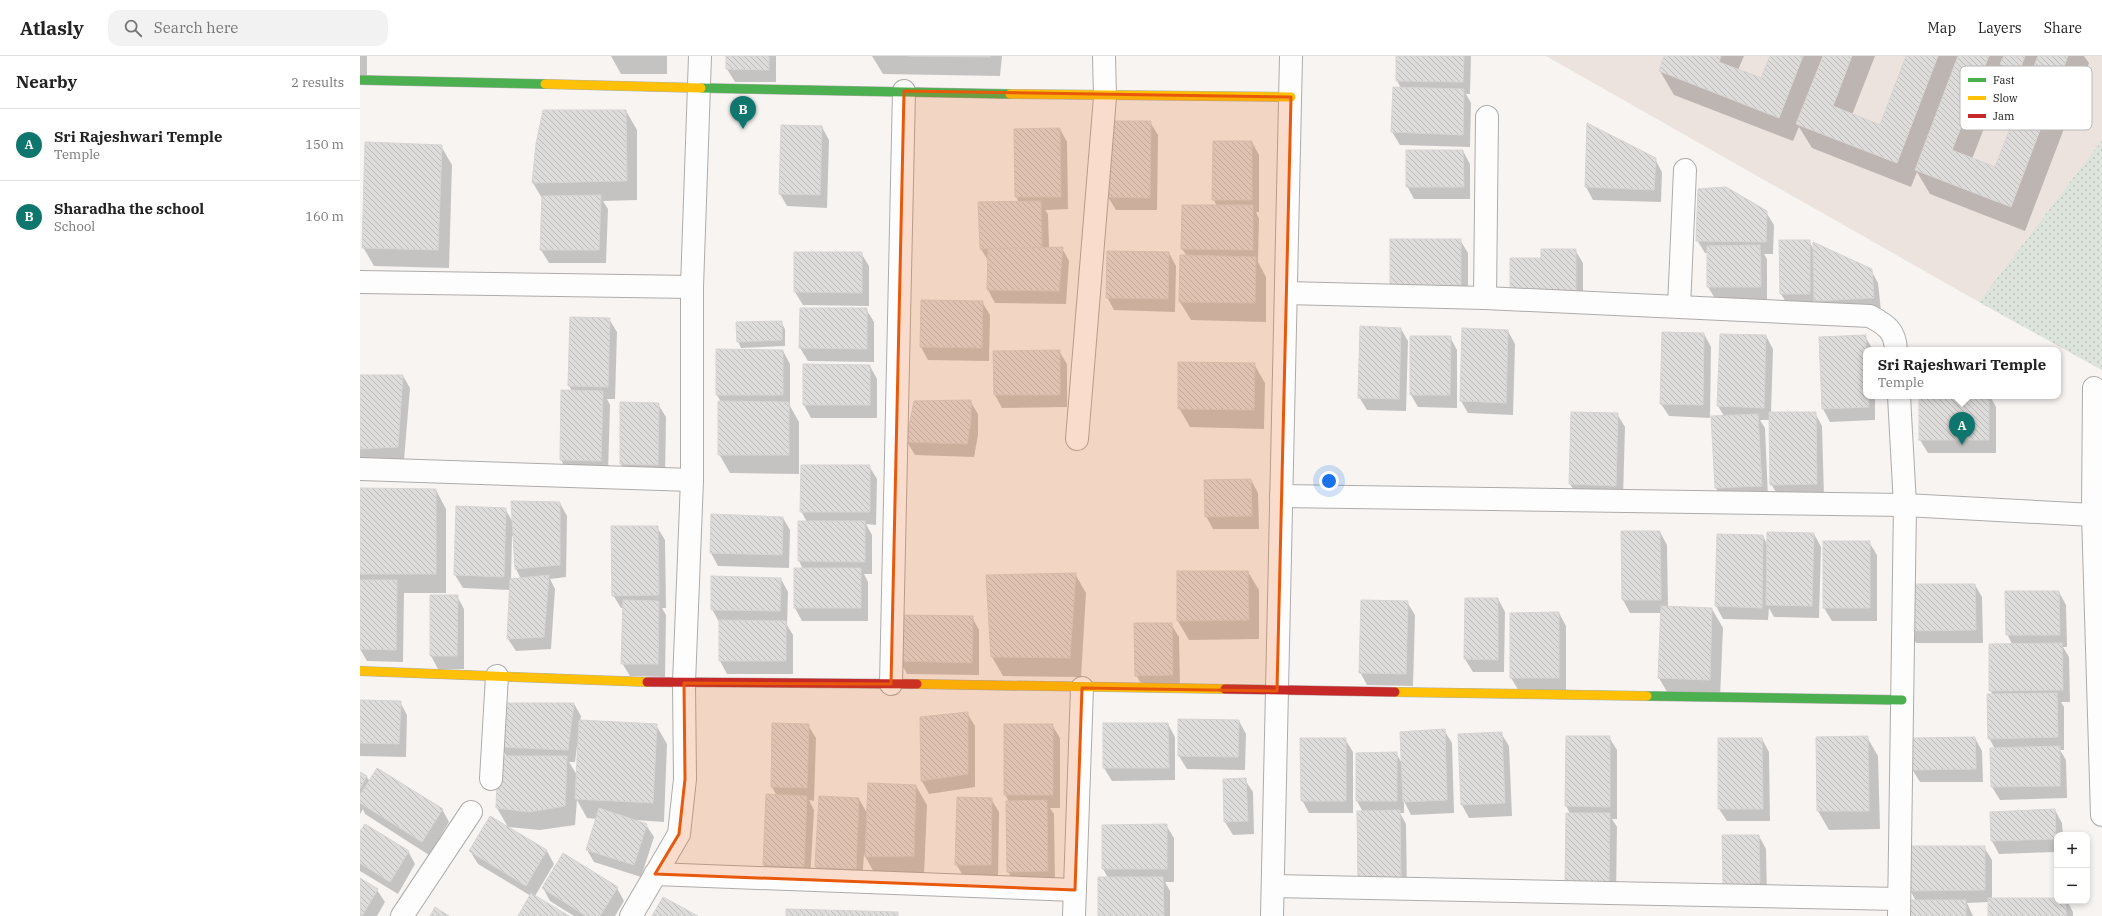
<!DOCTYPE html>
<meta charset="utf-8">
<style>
body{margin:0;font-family:"IBM Plex Serif",serif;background:#f2f2f2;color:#222}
.controls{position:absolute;right:12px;bottom:12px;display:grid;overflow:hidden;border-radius:8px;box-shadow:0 2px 6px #0003}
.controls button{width:36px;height:36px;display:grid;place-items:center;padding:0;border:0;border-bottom:1px solid #e0e0e0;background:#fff;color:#222;font:20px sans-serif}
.you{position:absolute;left:969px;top:425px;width:14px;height:14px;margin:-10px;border:3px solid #fff;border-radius:50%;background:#1a73e8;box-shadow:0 0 0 6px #1a73e833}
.badge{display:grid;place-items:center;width:26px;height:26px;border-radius:50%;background:#0f766e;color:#fff;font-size:13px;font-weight:700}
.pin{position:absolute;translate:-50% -33px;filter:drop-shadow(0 1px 2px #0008)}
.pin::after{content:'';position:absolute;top:21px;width:14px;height:12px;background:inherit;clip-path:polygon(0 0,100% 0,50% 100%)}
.popup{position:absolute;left:1503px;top:291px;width:198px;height:52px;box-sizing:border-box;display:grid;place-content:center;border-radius:8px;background:#fff;filter:drop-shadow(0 1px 3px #0005);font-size:13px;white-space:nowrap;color:#767676}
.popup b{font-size:15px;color:#222}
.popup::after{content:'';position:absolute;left:50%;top:100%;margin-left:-8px;border:8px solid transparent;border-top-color:#fff}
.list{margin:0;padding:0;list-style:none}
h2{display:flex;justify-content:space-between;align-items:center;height:52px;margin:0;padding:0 16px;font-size:17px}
h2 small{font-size:13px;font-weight:400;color:#767676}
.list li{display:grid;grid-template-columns:26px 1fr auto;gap:12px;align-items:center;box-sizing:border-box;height:72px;padding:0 16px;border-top:1px solid #e0e0e0}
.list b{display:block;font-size:15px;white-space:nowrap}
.list p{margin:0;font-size:13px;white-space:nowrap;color:#767676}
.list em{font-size:13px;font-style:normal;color:#767676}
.icon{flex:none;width:22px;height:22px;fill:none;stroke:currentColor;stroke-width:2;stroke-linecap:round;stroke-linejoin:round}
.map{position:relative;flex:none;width:1742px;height:860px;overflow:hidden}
header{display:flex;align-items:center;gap:24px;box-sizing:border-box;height:56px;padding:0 20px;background:#fff;border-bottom:1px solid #e0e0e0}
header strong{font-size:19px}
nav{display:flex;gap:22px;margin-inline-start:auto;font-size:14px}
.search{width:280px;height:36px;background:#f2f2f2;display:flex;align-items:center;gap:10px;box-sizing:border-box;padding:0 14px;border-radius:12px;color:#767676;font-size:15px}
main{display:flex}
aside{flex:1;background:#fff}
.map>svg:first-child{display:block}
.built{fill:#ece3de}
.grass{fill:url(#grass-dots)}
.shadow{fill:#0003;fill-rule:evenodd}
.building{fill:url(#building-back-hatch);stroke:#d7d4d3}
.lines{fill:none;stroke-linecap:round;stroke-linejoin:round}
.street-casing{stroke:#aeacaa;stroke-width:24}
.fast-casing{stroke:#aeacaa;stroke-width:10}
.slow-casing{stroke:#aeacaa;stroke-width:10}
.jam-casing{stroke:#aeacaa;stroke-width:10}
.street{stroke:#fefdfd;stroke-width:22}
.fast{stroke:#4caf50;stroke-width:9}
.slow{stroke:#ffc107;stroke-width:9}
.jam{stroke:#c62828;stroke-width:9}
.marked{fill:#e8590c;fill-opacity:0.2;stroke:#e8590c;stroke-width:3;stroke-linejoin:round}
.key{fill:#fff;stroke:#b9b8b8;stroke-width:1}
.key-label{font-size:11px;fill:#151312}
</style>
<header>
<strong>Atlasly</strong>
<div class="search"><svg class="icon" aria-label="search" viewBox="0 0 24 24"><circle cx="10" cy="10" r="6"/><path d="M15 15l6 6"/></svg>Search here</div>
<nav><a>Map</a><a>Layers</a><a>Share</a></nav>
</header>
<main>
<aside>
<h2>Nearby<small>2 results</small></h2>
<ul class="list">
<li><span class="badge">A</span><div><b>Sri Rajeshwari Temple</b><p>Temple</p></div><em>150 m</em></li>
<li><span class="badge">B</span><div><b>Sharadha the school</b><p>School</p></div><em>160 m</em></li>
</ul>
</aside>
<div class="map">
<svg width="1742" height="860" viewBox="0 0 1742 860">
<defs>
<pattern id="grass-dots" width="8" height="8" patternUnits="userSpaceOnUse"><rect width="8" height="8" fill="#dde4db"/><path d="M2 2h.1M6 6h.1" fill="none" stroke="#bdc3bb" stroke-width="1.8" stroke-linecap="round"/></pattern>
<pattern id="building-back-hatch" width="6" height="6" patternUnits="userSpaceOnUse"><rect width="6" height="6" fill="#dedcdb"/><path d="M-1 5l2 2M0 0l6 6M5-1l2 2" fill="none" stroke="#bebcbb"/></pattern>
</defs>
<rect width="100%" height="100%" fill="#f7f4f2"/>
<path class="built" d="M1186 0H1742V314L1619 246Z"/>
<path class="grass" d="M1742 84V314L1619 246Z"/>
<g class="shadow">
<rect x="0" y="0" width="7" height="19"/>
<path d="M251 0H307V18H261Z"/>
<path d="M367 0H416V26H375L367 13Z"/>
<path d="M512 0H642L640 20 523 18Z"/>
<path d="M1037 0H1111L1110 38H1106L1111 47 1110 91 1040 89 1032 76 1034 32H1041L1037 25Z"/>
<path d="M1305 0H1384L1378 14 1402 24 1411 0H1515L1492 59 1520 70 1547 0H1724L1729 7 1665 175 1570 138 1557 116 1551 131 1452 92 1439 71 1433 85 1314 39 1300 15ZM1646 16 1655 32 1665 36 1636 112 1612 103Z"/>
<path d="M266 55 277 74V144L243 145 248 153 246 207H189L181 194 183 144 173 127Z"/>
<path d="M790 66 798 79 797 154H756L748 141Z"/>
<path d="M462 71 469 84 467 152 427 150 420 138Z"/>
<path d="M700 73 707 86 708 153 685 154 688 158 689 192H702L709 205 706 248 635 247 628 234 629 206 621 193 659 146 656 141 655 74Z"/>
<path d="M892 86 899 99V156H896L899 163 898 206 906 221V266L831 264 820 246 827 200 822 193 857 150 853 143Z"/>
<path d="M81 90 92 109 89 212 14 210 3 191Z"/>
<path d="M1103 95 1110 108V143H1054L1047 130Z"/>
<path d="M1295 103 1302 116 1301 146 1233 144 1226 131Z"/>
<path d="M1406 156 1414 169 1413 198H1404L1407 203V243L1356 244 1348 231V197H1345L1337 184Z"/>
<path d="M1031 184H1100L1108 197V241H1038Z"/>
<path d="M1449 185 1454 194 1511 214 1518 227 1521 255 1429 251 1421 238Z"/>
<path d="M1215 194 1223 207V251L1182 203Z"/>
<path d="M435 197H501L509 210V250L443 249 435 236Z"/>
<path d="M809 197 816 210 815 256 754 254 747 241Z"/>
<path d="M622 246 630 259 629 305 568 304 561 291Z"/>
<path d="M441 253H506L514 266V306L448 305 440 292Z"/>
<path d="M249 263 257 276 255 343H247L250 349 248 418 208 417 201 404 212 335 209 330Z"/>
<path d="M421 266 425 273V290L381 292 378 285Z"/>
<path d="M1041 273 1048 285 1046 355 1007 354 999 341Z"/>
<path d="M1148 275 1155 288 1153 359 1108 357 1101 345Z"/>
<path d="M1344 278 1351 291 1350 362 1309 360 1301 348Z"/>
<path d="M1361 279 1406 280 1413 293 1411 357H1455L1462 370 1464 441H1419L1411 428 1410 364H1400L1405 372 1408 442 1363 445 1356 432 1364 360 1358 350Z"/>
<path d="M1505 280 1513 294H1506V340H1515V364L1470 366 1463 353Z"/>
<path d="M1090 281 1097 294V352L1058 351 1051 339Z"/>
<path d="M423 295 430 308V350L439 366V418L370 417 359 398 361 346 357 339Z"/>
<path d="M699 295 707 308V351L642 352 635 339Z"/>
<path d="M894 308 905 327 904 373 830 371 819 352Z"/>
<path d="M510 310 517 323V362H451L444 349Z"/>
<path d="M0 320H43L50 332 44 404 0 402Z"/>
<path d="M1560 340H1630L1636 351V397H1568L1560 384Z"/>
<path d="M610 345 618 358V379L614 401 555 399 547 386Z"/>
<path d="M261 348H298L306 361 305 421H268L261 408Z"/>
<path d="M1257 358 1265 371 1263 442 1218 441 1210 428Z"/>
<path d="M509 410 517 423 516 469 506 468 512 479V518H504L508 526V565H442L435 552 443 513 439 505 447 466 441 455Z"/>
<path d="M891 424 898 437 899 473H853L846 460Z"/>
<path d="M0 433 76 434 86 453V537H44L43 606 7 605 0 593Z"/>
<path d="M200 447 207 460 206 521 190 523 195 533 191 593 156 595 148 583 150 534 103 532 95 519 97 451 145 453 153 466ZM152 480H154L156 513 161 523 151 524Z"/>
<path d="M423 462 430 474 429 512 358 510 351 497Z"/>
<path d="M297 471 305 484 306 552H302L306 559 305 621 270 620 262 607 263 552H261L253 539Z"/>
<path d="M1262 476H1300L1307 489 1308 551 1352 553 1363 572 1360 643 1310 641 1299 622 1301 557H1270L1263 544Z"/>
<path d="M1454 478 1461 491 1459 562 1414 561 1409 552 1408 564 1363 563 1356 550 1357 479 1403 480 1408 490Z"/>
<path d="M1509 486 1517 499V565H1472L1464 552Z"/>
<path d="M888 516 899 534V583L829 584 818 565Z"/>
<path d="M715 518 726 537 721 621 643 620 632 601 627 520Z"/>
<path d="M421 523 428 536 427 569 433 579V618H367L360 605 359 566 352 553Z"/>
<path d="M1615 529 1622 541 1623 587H1556L1549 575Z"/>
<path d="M1699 536 1706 549 1707 591H1703L1709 601 1710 646H1701L1704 651V694H1700L1706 704 1707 742 1640 744 1632 731 1635 693 1629 682 1633 639 1630 634 1652 588 1647 578Z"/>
<path d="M97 540 104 553V613H78L71 600Z"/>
<path d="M1138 543 1145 556 1144 616H1113L1105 603Z"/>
<path d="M1047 546 1055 559 1053 630 1007 629 1000 616Z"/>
<path d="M1199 557 1206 570V635H1159L1151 622Z"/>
<path d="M612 561 619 574V619L547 618 540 605Z"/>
<path d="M811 568 819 581 820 632H784L776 619Z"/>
<path d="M0 645 40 646 47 659 46 701 0 700Z"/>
<path d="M214 648 221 660 220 666 296 669 307 688 304 766 275 764 286 769 294 781 281 821 234 806 227 794 237 763 227 762 217 744 215 769 180 774 148 771 137 752 147 701 141 691ZM217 690 218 691 217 719 209 706H215Z"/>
<path d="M607 657 615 670V731L569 738 562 725 561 662Z"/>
<path d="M819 664 879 665 886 678 885 714 827 713 819 700Z"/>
<path d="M808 668 815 681V724L752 725 744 712Z"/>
<path d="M448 669 456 682 454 745 449 744 454 754 450 824 411 822 404 809 417 740 412 731Z"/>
<path d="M692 669 700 682V752H690L694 758 695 828H656L648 816 649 746 645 738Z"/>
<path d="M1084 674 1092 687 1094 757 1051 759 1044 745V757H1040L1046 768 1047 838 997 745 1036 697 1043 709Z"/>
<path d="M1141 677 1149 690 1152 760 1109 762 1102 749Z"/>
<path d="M1207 681H1249L1257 694V763H1252L1257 771 1256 841 1206 750Z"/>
<path d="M1507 681 1518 700 1520 773 1469 774 1458 755Z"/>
<path d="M1615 682 1622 695 1623 726H1560L1552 713Z"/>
<path d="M985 683 993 696V757H949L942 744Z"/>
<path d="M1402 683 1409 696 1410 765H1367L1359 753Z"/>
<path d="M0 717 7 721 10 726 82 753 89 766 69 799 5 758 3 753 0 758Z"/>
<path d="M885 724 893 736 894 778 873 779 865 766Z"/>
<path d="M556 730 567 749 564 819 516 820 504 798 502 826 463 824 456 811 499 743 508 759Z"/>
<path d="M631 743 639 756 638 822 604 821 596 808Z"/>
<path d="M1695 754 1702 767 1703 779H1697V796L1639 798 1632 785Z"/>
<path d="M131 761 187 795 194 808 175 840 207 860H159L171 840 118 808 110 795Z"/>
<path d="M806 769 814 782V826H805L810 835V860H739L748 822 743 813V770Z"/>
<path d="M0 777 48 795 55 808 38 838 0 815Z"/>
<path d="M1399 780 1406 793 1407 840H1371L1364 827Z"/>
<path d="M1624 791 1632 804V843H1697V845H1707L1713 856V860H1629V846L1607 847 1613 860H1548L1556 845 1550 834Z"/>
<path d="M0 823 17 834 25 846 17 860H0Z"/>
<path d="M183 832H257L264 845 255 860H214L190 845Z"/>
</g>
<g class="building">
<path d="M366 0H409V14L366 13Z"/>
<path d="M548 0H630V1Z"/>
<path d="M1036 0H1104L1103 26 1036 25Z"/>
<path d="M1304 0H1361L1359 6 1401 22 1410 0H1443L1419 62 1299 15Z"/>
<path d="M1463 0H1492L1473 50 1520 69 1546 0H1578L1537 107 1436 68Z"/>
<path d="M1598 0H1629L1592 94 1635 111 1678 0H1708L1651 151 1555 114Z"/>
<path d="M1644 0H1665L1659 16 1640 8Z"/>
<path d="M1033 31 1104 33 1103 79 1031 76Z"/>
<path d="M183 54H266L267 125 172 127 176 88Z"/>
<path d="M748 65H791L790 142 747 141Z"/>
<path d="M1227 67 1296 102 1294 134 1225 131Z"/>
<path d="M421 69 462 70 460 139 419 138Z"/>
<path d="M700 72 701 141H655L654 73Z"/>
<path d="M853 85H892V144H852Z"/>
<path d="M5 86 82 89 78 194 2 192Z"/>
<path d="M1046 94H1103L1104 131H1046Z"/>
<path d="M1366 131 1407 155 1406 186 1336 185 1338 133Z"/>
<path d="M241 139 239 194H180L182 140Z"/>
<path d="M681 145 682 191 620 193 618 146Z"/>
<path d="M822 149H893V194L821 193Z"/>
<rect x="1030" y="183" width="71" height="46"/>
<path d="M1419 184H1450V238H1420Z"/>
<path d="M1453 186 1512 213 1514 242 1454 245Z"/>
<path d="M1400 189 1401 231H1347V190Z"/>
<path d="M703 191 699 235 627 234 628 193Z"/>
<path d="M1181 193H1216V238L1150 239V202H1181Z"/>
<path d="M747 195 809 196 808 243 746 242Z"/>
<path d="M434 196H502V237L434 236Z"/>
<path d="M820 199 896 201 895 247 819 246Z"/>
<path d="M561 244 623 245 622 292 560 291Z"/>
<path d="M440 252H507V293L439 292Z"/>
<path d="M210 261 250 262 248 331 208 330Z"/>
<path d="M422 265V284L377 286 376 266Z"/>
<path d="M1000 270 1041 272 1039 343 998 342Z"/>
<path d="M1102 272 1148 274 1146 347 1100 345Z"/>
<path d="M1302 276 1344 277 1343 349 1300 348Z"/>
<path d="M1360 278 1406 279 1404 352 1357 350Z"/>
<path d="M1506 279V340H1508L1509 351 1462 353 1459 281Z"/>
<path d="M1050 280H1091L1090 339H1050Z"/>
<path d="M356 293 423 294V339H356Z"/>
<path d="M700 294V339H634L633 295Z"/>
<path d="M818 306 895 307 894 354 818 353Z"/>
<path d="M443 308 510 309V349H443Z"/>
<path d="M0 319H43L38 391 0 393Z"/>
<path d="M201 334 243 335 241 405 200 404Z"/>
<rect x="1559" y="340" width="70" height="44"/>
<path d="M611 344V366L607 388 546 386 554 345Z"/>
<path d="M358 345 429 346V399H358Z"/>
<path d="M260 346 299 347 298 409 260 408Z"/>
<path d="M1211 356 1258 357 1256 430 1209 428Z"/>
<path d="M1409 356H1456L1457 428 1410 429Z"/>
<path d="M1398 358 1402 430 1355 432 1351 360Z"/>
<path d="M441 409H510V456H440Z"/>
<path d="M891 423 892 460 845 461 844 424Z"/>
<path d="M0 432 76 433V518H0Z"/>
<path d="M151 445 200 446V509L155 513Z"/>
<path d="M96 450 146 452 144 521 94 519Z"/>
<path d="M351 458 423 461 422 499 350 497Z"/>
<path d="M438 465H505V506L438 505Z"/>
<path d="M251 470H298L299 539 252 540Z"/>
<path d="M1261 475H1300L1301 544H1262Z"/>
<path d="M1407 476 1454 477 1452 550 1406 549Z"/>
<path d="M1357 478 1403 479 1402 552 1355 550Z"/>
<rect x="1463" y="485" width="47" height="67"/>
<rect x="434" y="512" width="67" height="40"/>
<path d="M817 515H888L889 564 817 565Z"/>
<path d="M716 517 710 602 631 601 626 519Z"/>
<path d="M189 519 184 581 147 583 150 523Z"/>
<path d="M351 520 421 522 420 555 351 554Z"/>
<path d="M0 524H37L36 594 0 593Z"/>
<path d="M1547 528H1615L1616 574 1548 575Z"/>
<path d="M1645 535H1699L1700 579H1646Z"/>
<path d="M70 539H98L97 600H70Z"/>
<path d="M1105 542H1138V604L1104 603Z"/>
<path d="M263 544 299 545 298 608H261Z"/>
<path d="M1001 544 1048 545 1046 618 999 617Z"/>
<path d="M1301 550 1352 552 1350 624 1298 622Z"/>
<path d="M1199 556V622H1150V557Z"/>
<path d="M540 559 613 560 612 607 539 605Z"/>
<path d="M359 564 426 565V605H359Z"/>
<path d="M774 567H812L813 619 775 620Z"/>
<path d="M1702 587 1703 634 1629 635V588Z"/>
<path d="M1697 637 1698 681 1628 683 1627 638Z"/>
<path d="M0 644 41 645 39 688 0 687Z"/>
<path d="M138 647H214L208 694 140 691Z"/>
<path d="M608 656V718L561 725 560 661Z"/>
<path d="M818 663 879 664 878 701 818 700Z"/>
<path d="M219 664 297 668 293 747 215 743Z"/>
<path d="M412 667 449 668 447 732 411 731Z"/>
<path d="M743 667H808L809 712H743Z"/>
<rect x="644" y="668" width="49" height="71"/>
<path d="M1085 673 1087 744 1043 746 1040 676Z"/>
<path d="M1142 676 1145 747 1101 749 1098 678Z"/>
<path d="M1206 680H1250V751L1205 750Z"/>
<path d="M1508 680 1509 755H1457L1456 681Z"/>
<path d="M1615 681 1616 713 1551 714V682Z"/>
<path d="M940 682H986V745H941Z"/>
<path d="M1358 682H1402L1403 753H1358Z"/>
<path d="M1700 690V730L1631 731 1630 692Z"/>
<path d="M1037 696V745H996V697Z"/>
<path d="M138 700H207L205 750 169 756 136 752Z"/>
<path d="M17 712 83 753 62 786 0 747V739Z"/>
<path d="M0 716 7 720 0 733Z"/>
<path d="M886 722 888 765 864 766 863 723Z"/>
<path d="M508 727 556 729 554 800 505 801Z"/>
<path d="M406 738 447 740 444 811 403 809Z"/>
<path d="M459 740 499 742 496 813 455 811Z"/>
<path d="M597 741 632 742 631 809H595Z"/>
<path d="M687 744 688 815 647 816 646 745Z"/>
<path d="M239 752 287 768 274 809 226 794Z"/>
<path d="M1695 753 1696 783 1631 785 1630 756Z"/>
<path d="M1040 754 1041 825 998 826 997 755Z"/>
<path d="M1206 757H1250L1249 828H1205Z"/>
<path d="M130 760 187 794 166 830 109 795Z"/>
<path d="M5 768 49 795 30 826 0 807V775Z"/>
<path d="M807 768V813H742V769Z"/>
<path d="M1362 779H1399L1400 827 1363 828Z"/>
<path d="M1548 790H1625V834L1549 835Z"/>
<path d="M203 797 258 831 240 860H226L182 832Z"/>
<path d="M738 821H803L804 860H738Z"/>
<path d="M0 822 18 833 2 860H0Z"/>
<path d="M171 837 209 860H158Z"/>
<path d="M303 841 338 860H292Z"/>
<path d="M1628 842H1697V845H1706V860H1628Z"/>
<rect x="1547" y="844" width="59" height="16"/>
<path d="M75 851 89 860H70Z"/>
<path d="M426 853 538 856V860H426Z"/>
</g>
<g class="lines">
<g class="street-casing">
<g id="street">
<path d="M0 226 332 231"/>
<path d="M926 237 1125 242 1510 260C1526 269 1535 274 1536 294"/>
<path d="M1125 242 1127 61"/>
<path d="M1319 251 1325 114"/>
<path d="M1734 332 1733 459 1742 759"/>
<path d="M1539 340 1545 449 1539 860"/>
<path d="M717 383 745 41 744 0"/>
<path d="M0 413 332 424"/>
<path d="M921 440 1545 449 1733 459"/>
<path d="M531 628 544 35"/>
<path d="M131 723 137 620"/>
<path d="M295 818 715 834"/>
<path d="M913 830 1539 843"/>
<path d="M42 860 111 756"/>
<path d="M271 860 319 778 325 723 324 627 332 424V231L340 0"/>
<path d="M714 860 722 632"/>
<path d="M912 860 931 0"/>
</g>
</g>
<g class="fast-casing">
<g id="fast">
<path d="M0 24 185 28"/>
<path d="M341 32 650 38"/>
<path d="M1287 640 1542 644"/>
</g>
</g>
<g class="slow-casing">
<g id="slow">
<path d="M185 28 341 32"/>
<path d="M650 38 931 41"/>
<path d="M0 615 287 626"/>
<path d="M557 628 865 633"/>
<path d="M1035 636 1287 640"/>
</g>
</g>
<g class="jam-casing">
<g id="jam">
<path d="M287 626 557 628"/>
<path d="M865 633 1035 636"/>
</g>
</g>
<use href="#street" class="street"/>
<use href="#fast" class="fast"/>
<use href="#slow" class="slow"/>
<use href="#jam" class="jam"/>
</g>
<path class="marked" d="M544 35 931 41 917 635 722 632 715 834 295 818 319 778 325 723 324 627 531 628Z"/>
<rect x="1600" y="10" width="132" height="64" rx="6" class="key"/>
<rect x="1608" y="22" width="18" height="4" fill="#4caf50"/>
<rect x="1608" y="40" width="18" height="4" fill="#ffc107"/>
<rect x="1608" y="58" width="18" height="4" fill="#c62828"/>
<g class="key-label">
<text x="1633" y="28">Fast</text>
<text x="1633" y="46">Slow</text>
<text x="1633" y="64">Jam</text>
</g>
</svg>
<div class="controls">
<button>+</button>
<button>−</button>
</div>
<div class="you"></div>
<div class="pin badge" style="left:1602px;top:389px">A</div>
<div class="popup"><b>Sri Rajeshwari Temple</b>Temple</div>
<div class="pin badge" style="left:383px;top:73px">B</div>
</div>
</main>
